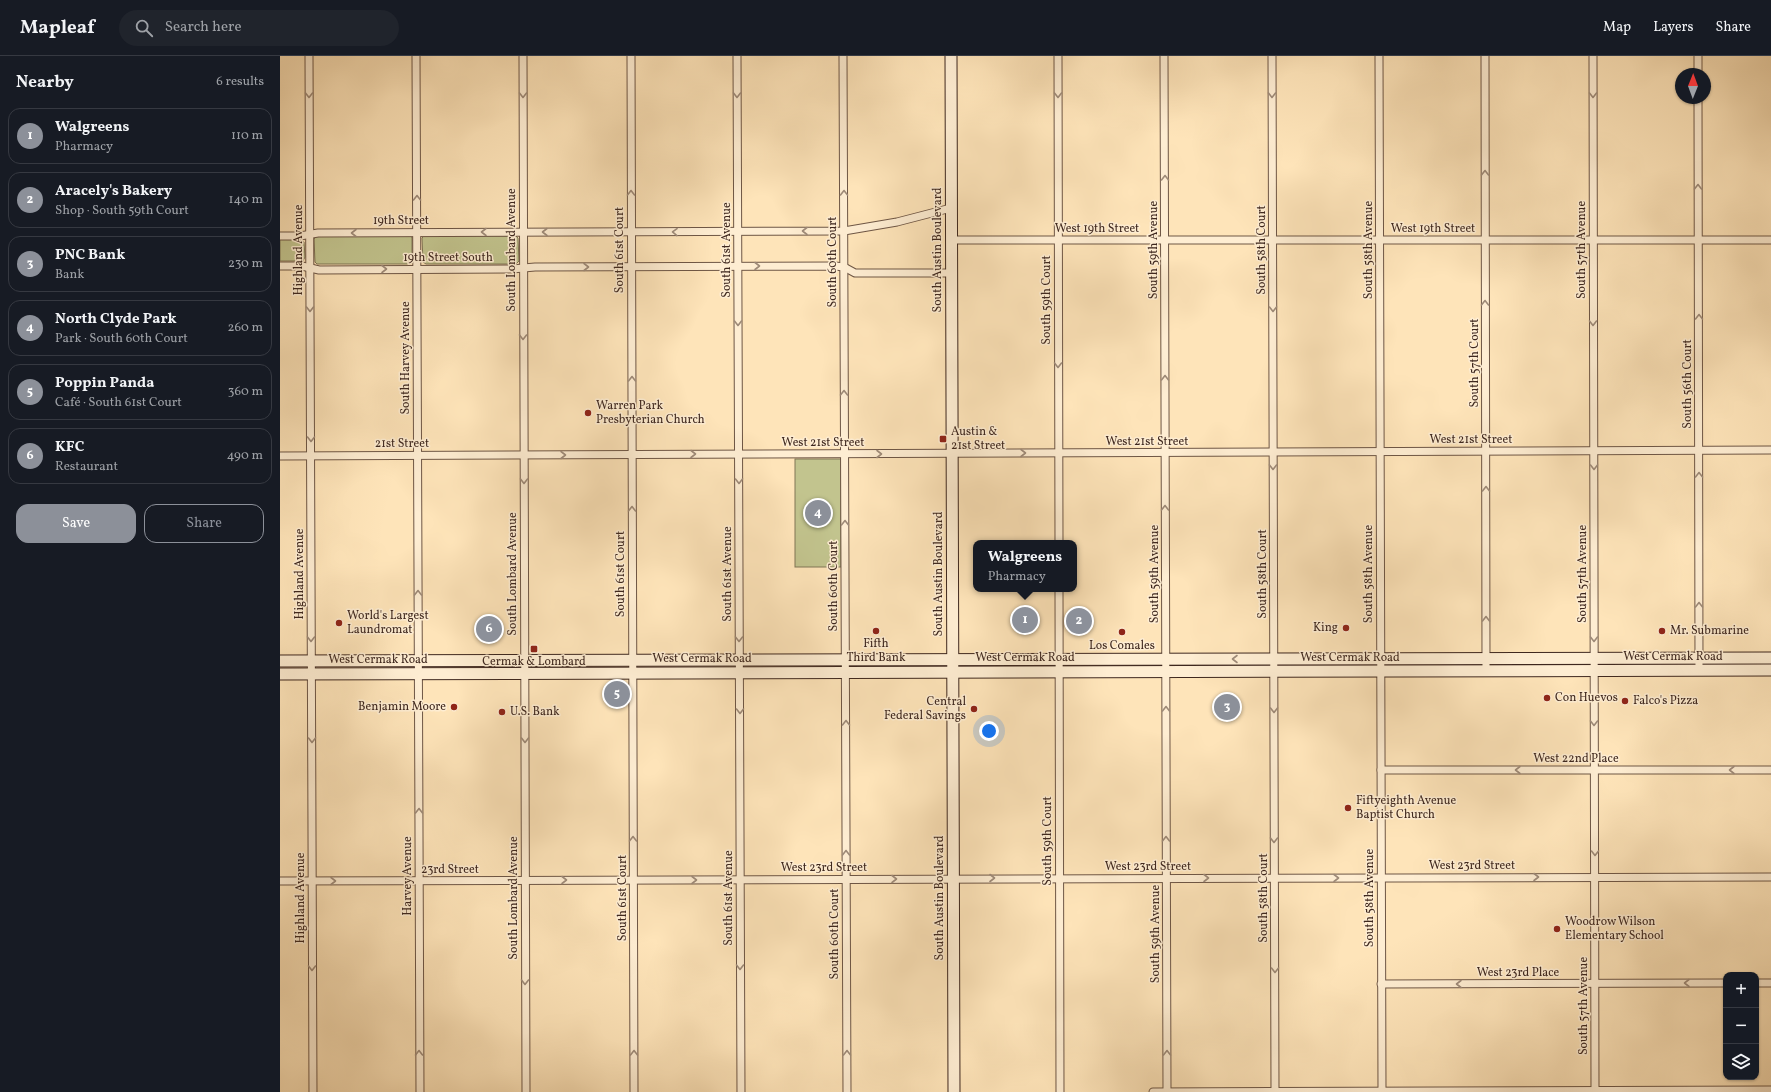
<!DOCTYPE html>
<meta charset="utf-8">
<style>
body{margin:0;font-family:Vollkorn,serif;background:#20242c;color:#f1f3f6}
.controls{position:absolute;right:12px;bottom:12px;display:grid;overflow:hidden;border-radius:8px;box-shadow:0 1px 3px #0004}
.controls button{width:36px;height:36px;display:grid;place-items:center;padding:0;border:0;border-bottom:1px solid #363941;background:#171b24;color:#f1f3f6;font:20px sans-serif}
.compass{position:absolute;left:1395px;top:12px;width:36px;height:36px;border-radius:50%;background:#171b24;box-shadow:0 1px 3px #0004;rotate:1deg}
.you{position:absolute;left:709px;top:675px;width:14px;height:14px;margin:-10px;border:3px solid #fff;border-radius:50%;background:#1a73e8;box-shadow:0 0 0 6px #1a73e833}
.badge{display:grid;place-items:center;width:26px;height:26px;border-radius:50%;background:#8c9099;color:#fff;font-size:13px;font-weight:700}
.pin{position:absolute;translate:-50% -50%;border:2px solid #fff;box-shadow:0 1px 4px #0006}
.popup{position:absolute;left:693px;top:484px;width:104px;height:52px;box-sizing:border-box;display:grid;place-content:center;border-radius:8px;background:#171b24;filter:drop-shadow(0 1px 3px #0005);font-size:13px;white-space:nowrap;color:#9ea1a6}
.popup b{font-size:15px;color:#f1f3f6}
.popup::after{content:'';position:absolute;left:50%;top:100%;margin-left:-8px;border:8px solid transparent;border-top-color:#171b24}
.list{margin:0;padding:0;list-style:none}
h2{display:flex;justify-content:space-between;align-items:center;height:52px;margin:0;padding:0 16px;font-size:17px}
h2 small{font-size:13px;font-weight:400;color:#9ea1a6}
.list li{display:grid;grid-template-columns:26px 1fr auto;gap:12px;align-items:center;box-sizing:border-box;height:56px;margin:0 8px 8px;padding:0 8px;border:1px solid #363941;border-radius:12px}
.list b{display:block;font-size:15px;white-space:nowrap}
.list p{margin:0;font-size:13px;white-space:nowrap;color:#9ea1a6}
.list em{font-size:13px;font-style:normal;color:#9ea1a6}
.actions{display:flex;gap:8px;padding:12px 16px}
.actions a{flex:1;padding:9px 0;border:1px solid #8c9099;border-radius:12px;text-align:center;font-size:14px;color:#8c9099}
.actions .main{background:#8c9099;color:#fff}
.icon{flex:none;width:22px;height:22px;fill:none;stroke:currentColor;stroke-width:2;stroke-linecap:round;stroke-linejoin:round}
.map{position:relative;flex:none;width:1491px;height:1036px;overflow:hidden}
header{display:flex;align-items:center;gap:24px;box-sizing:border-box;height:56px;padding:0 20px;background:#171b24;border-bottom:1px solid #363941}
header strong{font-size:19px}
nav{display:flex;gap:22px;margin-inline-start:auto;font-size:14px}
.search{width:280px;height:36px;background:#20242c;display:flex;align-items:center;gap:10px;box-sizing:border-box;padding:0 14px;border-radius:22px;color:#9ea1a6;font-size:15px}
main{display:flex}
aside{flex:1;background:#171b24}
.map>svg:first-child{display:block}
.green{fill:#c2c48e;stroke:#807656}
.lines{fill:none;stroke-linecap:round;stroke-linejoin:round}
.street-casing{stroke:#6e5645;stroke-width:9}
.secondary-casing{stroke:#3e271e;stroke-width:13}
.street{stroke:#feedd2;stroke-width:7}
.secondary{stroke:#feedd2;stroke-width:11}
.oneway{stroke:#9e8a78}
.poi-dot{fill:#8f2418;stroke:#feedd2;stroke-width:1.5}
.labels{text-anchor:middle;dominant-baseline:central;stroke-width:3;stroke-linejoin:round;paint-order:stroke}
.street-label{font-size:12px;fill:#3e271e;stroke:#feedd2}
.poi-label{font-size:12px;fill:#3e271e;stroke:#feedd2;text-anchor:start}
</style>
<header>
<strong>Mapleaf</strong>
<div class="search"><svg class="icon" aria-label="search" viewBox="0 0 24 24"><circle cx="10" cy="10" r="6"/><path d="M15 15l6 6"/></svg>Search here</div>
<nav><a>Map</a><a>Layers</a><a>Share</a></nav>
</header>
<main>
<aside>
<h2>Nearby<small>6 results</small></h2>
<ul class="list">
<li><span class="badge">1</span><div><b>Walgreens</b><p>Pharmacy</p></div><em>110 m</em></li>
<li><span class="badge">2</span><div><b>Aracely's Bakery</b><p>Shop · South 59th Court</p></div><em>140 m</em></li>
<li><span class="badge">3</span><div><b>PNC Bank</b><p>Bank</p></div><em>230 m</em></li>
<li><span class="badge">4</span><div><b>North Clyde Park</b><p>Park · South 60th Court</p></div><em>260 m</em></li>
<li><span class="badge">5</span><div><b>Poppin Panda</b><p>Café · South 61st Court</p></div><em>360 m</em></li>
<li><span class="badge">6</span><div><b>KFC</b><p>Restaurant</p></div><em>490 m</em></li>
</ul>
<div class="actions"><a class="main">Save</a><a>Share</a></div>
</aside>
<div class="map">
<svg width="1491" height="1036" viewBox="0 0 1491 1036">
<rect width="100%" height="100%" fill="#fee4b9"/>
<filter id="stains"><feTurbulence type="fractalNoise" baseFrequency=".005" numOctaves="4"/><feColorMatrix values="0 0 0 0 .2 0 0 0 0 .09 0 0 0 0 .02 0 0 0 .5 -.17"/></filter>
<radialGradient id="worn" r=".72"><stop offset=".6" stop-color="#630" stop-opacity="0"/><stop offset="1" stop-color="#630" stop-opacity=".3"/></radialGradient>
<g class="green">
<path d="M145 179 236 180 238 182 239 205 236 208H146L143 206 142 182Z"/>
<path d="M37 180H129L132 181V206L127 208H37L35 206 34 183Z"/>
<path d="M0 183H20L24 186 25 201 23 205H0Z"/>
<rect x="515" y="403" width="46" height="108"/>
</g>
<g class="lines">
<g class="street-casing">
<g id="street">
<path d="M29 0 33 1036"/>
<path d="M136 0 140 1036"/>
<path d="M243 0 246 1036"/>
<path d="M351 0 354 1036"/>
<path d="M457 0 461 1036"/>
<path d="M563 0 567 1036"/>
<path d="M778 0 779 487"/>
<path d="M884 0 887 1036"/>
<path d="M992 0 995 1036"/>
<path d="M1099 0 1102 1036"/>
<path d="M1205 0 1206 614"/>
<path d="M1313 0 1315 1036"/>
<path d="M1418 0V18"/>
<path d="M1418 42 1419 614"/>
<path d="M0 180H20L38 177 564 175 617 166 671 152"/>
<path d="M671 184H1491"/>
<path d="M0 210H22L39 214 232 213 255 211 555 210 564 211 575 217H671"/>
<path d="M0 400 1491 394"/>
<path d="M779 533 780 1036"/>
<path d="M1101 714H1491"/>
<path d="M0 825 1491 821"/>
<path d="M1476 927H1491"/>
<path d="M1101 928 1446 927"/>
<path d="M873 1036 1491 1034"/>
</g>
</g>
<g class="secondary-casing">
<g id="secondary">
<path d="M671 0 674 1036"/>
<path d="M0 605 1491 602"/>
<path d="M0 618 1491 614"/>
</g>
</g>
<use href="#street" class="street"/>
<use href="#secondary" class="secondary"/>
</g>
<defs><path id="oneway-chevron" d="M-2-3.5L2.5 0L-2 3.5" fill="none" stroke-width="1.6" stroke-linecap="round" stroke-linejoin="round"/></defs>
<g class="oneway">
<use href="#oneway-chevron" transform="translate(29 39) rotate(90)"/>
<use href="#oneway-chevron" transform="translate(243 39) rotate(90)"/>
<use href="#oneway-chevron" transform="translate(457 39) rotate(90)"/>
<use href="#oneway-chevron" transform="translate(778 39) rotate(90)"/>
<use href="#oneway-chevron" transform="translate(992 39) rotate(90)"/>
<use href="#oneway-chevron" transform="translate(1313 39) rotate(90)"/>
<use href="#oneway-chevron" transform="translate(1205 117) rotate(-90)"/>
<use href="#oneway-chevron" transform="translate(885 122) rotate(-90)"/>
<use href="#oneway-chevron" transform="translate(1418 131) rotate(-90)"/>
<use href="#oneway-chevron" transform="translate(351 137) rotate(-90)"/>
<use href="#oneway-chevron" transform="translate(564 137) rotate(-90)"/>
<use href="#oneway-chevron" transform="translate(137 142) rotate(-90)"/>
<use href="#oneway-chevron" transform="translate(525 175) rotate(180)"/>
<use href="#oneway-chevron" transform="translate(204 176) rotate(180)"/>
<use href="#oneway-chevron" transform="translate(265 176) rotate(180)"/>
<use href="#oneway-chevron" transform="translate(395 176) rotate(-179)"/>
<use href="#oneway-chevron" transform="translate(74 177) rotate(180)"/>
<use href="#oneway-chevron" transform="translate(477 210)"/>
<use href="#oneway-chevron" transform="translate(306 211)"/>
<use href="#oneway-chevron" transform="translate(104 213)"/>
<use href="#oneway-chevron" transform="translate(1205 247) rotate(-90)"/>
<use href="#oneway-chevron" transform="translate(30 253) rotate(90)"/>
<use href="#oneway-chevron" transform="translate(993 253) rotate(90)"/>
<use href="#oneway-chevron" transform="translate(1419 261) rotate(-90)"/>
<use href="#oneway-chevron" transform="translate(458 267) rotate(90)"/>
<use href="#oneway-chevron" transform="translate(1313 267) rotate(90)"/>
<use href="#oneway-chevron" transform="translate(243 281) rotate(90)"/>
<use href="#oneway-chevron" transform="translate(778 309) rotate(90)"/>
<use href="#oneway-chevron" transform="translate(885 322) rotate(-90)"/>
<use href="#oneway-chevron" transform="translate(352 323) rotate(-90)"/>
<use href="#oneway-chevron" transform="translate(564 337) rotate(-90)"/>
<use href="#oneway-chevron" transform="translate(31 383) rotate(90)"/>
<use href="#oneway-chevron" transform="translate(743 397)"/>
<use href="#oneway-chevron" transform="translate(413 398)"/>
<use href="#oneway-chevron" transform="translate(599 398)"/>
<use href="#oneway-chevron" transform="translate(283 399)"/>
<use href="#oneway-chevron" transform="translate(993 411) rotate(90)"/>
<use href="#oneway-chevron" transform="translate(1314 411) rotate(90)"/>
<use href="#oneway-chevron" transform="translate(1419 419) rotate(-90)"/>
<use href="#oneway-chevron" transform="translate(244 425) rotate(90)"/>
<use href="#oneway-chevron" transform="translate(459 425) rotate(90)"/>
<use href="#oneway-chevron" transform="translate(1206 433) rotate(-90)"/>
<use href="#oneway-chevron" transform="translate(885 452) rotate(-90)"/>
<use href="#oneway-chevron" transform="translate(352 453) rotate(-90)"/>
<use href="#oneway-chevron" transform="translate(565 467) rotate(-90)"/>
<use href="#oneway-chevron" transform="translate(138 537) rotate(-90)"/>
<use href="#oneway-chevron" transform="translate(1419 549) rotate(-90)"/>
<use href="#oneway-chevron" transform="translate(1206 563) rotate(-90)"/>
<use href="#oneway-chevron" transform="translate(31 583) rotate(90)"/>
<use href="#oneway-chevron" transform="translate(459 583) rotate(90)"/>
<use href="#oneway-chevron" transform="translate(1314 583) rotate(90)"/>
<use href="#oneway-chevron" transform="translate(955 603) rotate(180)"/>
<use href="#oneway-chevron" transform="translate(886 653) rotate(-90)"/>
<use href="#oneway-chevron" transform="translate(994 654) rotate(90)"/>
<use href="#oneway-chevron" transform="translate(460 655) rotate(90)"/>
<use href="#oneway-chevron" transform="translate(566 667) rotate(-90)"/>
<use href="#oneway-chevron" transform="translate(1314 667) rotate(90)"/>
<use href="#oneway-chevron" transform="translate(32 684) rotate(90)"/>
<use href="#oneway-chevron" transform="translate(245 684) rotate(90)"/>
<use href="#oneway-chevron" transform="translate(1238 714) rotate(180)"/>
<use href="#oneway-chevron" transform="translate(1452 714) rotate(180)"/>
<use href="#oneway-chevron" transform="translate(139 755) rotate(-90)"/>
<use href="#oneway-chevron" transform="translate(353 783) rotate(-90)"/>
<use href="#oneway-chevron" transform="translate(886 783) rotate(-90)"/>
<use href="#oneway-chevron" transform="translate(994 784) rotate(90)"/>
<use href="#oneway-chevron" transform="translate(566 797) rotate(-90)"/>
<use href="#oneway-chevron" transform="translate(1315 797) rotate(90)"/>
<use href="#oneway-chevron" transform="translate(1256 821)"/>
<use href="#oneway-chevron" transform="translate(712 822)"/>
<use href="#oneway-chevron" transform="translate(926 822)"/>
<use href="#oneway-chevron" transform="translate(1056 822)"/>
<use href="#oneway-chevron" transform="translate(614 823)"/>
<use href="#oneway-chevron" transform="translate(284 824)"/>
<use href="#oneway-chevron" transform="translate(414 824)"/>
<use href="#oneway-chevron" transform="translate(53 825)"/>
<use href="#oneway-chevron" transform="translate(460 911) rotate(90)"/>
<use href="#oneway-chevron" transform="translate(32 912) rotate(90)"/>
<use href="#oneway-chevron" transform="translate(995 914) rotate(90)"/>
<use href="#oneway-chevron" transform="translate(245 926) rotate(90)"/>
<use href="#oneway-chevron" transform="translate(1407 927) rotate(180)"/>
<use href="#oneway-chevron" transform="translate(1179 928) rotate(180)"/>
<use href="#oneway-chevron" transform="translate(139 997) rotate(-90)"/>
<use href="#oneway-chevron" transform="translate(354 997) rotate(-90)"/>
<use href="#oneway-chevron" transform="translate(567 997) rotate(-90)"/>
<use href="#oneway-chevron" transform="translate(887 997) rotate(-90)"/>
</g>
<g class="poi-dot">
<circle cx="308" cy="357" r="4"/>
<rect x="659" y="379" width="8" height="8" rx="2"/>
<circle cx="59" cy="567" r="4"/>
<circle cx="1066" cy="572" r="4"/>
<circle cx="596" cy="575" r="4"/>
<circle cx="1382" cy="575" r="4"/>
<circle cx="842" cy="576" r="4"/>
<rect x="250" y="589" width="8" height="8" rx="2"/>
<circle cx="1267" cy="642" r="4"/>
<circle cx="1345" cy="645" r="4"/>
<circle cx="174" cy="651" r="4"/>
<circle cx="694" cy="653" r="4"/>
<circle cx="222" cy="656" r="4"/>
<circle cx="1068" cy="752" r="4"/>
<circle cx="1277" cy="873" r="4"/>
</g>
<g class="labels">
<g class="street-label">
<text x="121" y="165">19th Street</text>
<text x="817" y="173">West 19th Street</text>
<text x="1153" y="173">West 19th Street</text>
<text transform="translate(19 194) rotate(-90)">Highland Avenue</text>
<text transform="translate(232 194) rotate(-90)">South Lombard Avenue</text>
<text transform="translate(340 194) rotate(-90)">South 61st Court</text>
<text transform="translate(447 194) rotate(-90)">South 61st Avenue</text>
<text transform="translate(658 194) rotate(-90)">South Austin Boulevard</text>
<text transform="translate(874 194) rotate(-90)">South 59th Avenue</text>
<text transform="translate(982 194) rotate(-90)">South 58th Court</text>
<text transform="translate(1089 194) rotate(-90)">South 58th Avenue</text>
<text transform="translate(1302 194) rotate(-90)">South 57th Avenue</text>
<text x="168" y="202">19th Street South</text>
<text transform="translate(553 206) rotate(-90)">South 60th Court</text>
<text transform="translate(767 244) rotate(-90)">South 59th Court</text>
<text transform="translate(126 302) rotate(-90)">South Harvey Avenue</text>
<text transform="translate(1195 307) rotate(-90)">South 57th Court</text>
<text transform="translate(1408 328) rotate(-90)">South 56th Court</text>
<text x="1191" y="384">West 21st Street</text>
<text x="867" y="386">West 21st Street</text>
<text x="543" y="387">West 21st Street</text>
<text x="122" y="388">21st Street</text>
<text transform="translate(20 518) rotate(-90)">Highland Avenue</text>
<text transform="translate(233 518) rotate(-90)">South Lombard Avenue</text>
<text transform="translate(341 518) rotate(-90)">South 61st Court</text>
<text transform="translate(448 518) rotate(-90)">South 61st Avenue</text>
<text transform="translate(659 518) rotate(-90)">South Austin Boulevard</text>
<text transform="translate(875 518) rotate(-90)">South 59th Avenue</text>
<text transform="translate(983 518) rotate(-90)">South 58th Court</text>
<text transform="translate(1089 518) rotate(-90)">South 58th Avenue</text>
<text transform="translate(1303 518) rotate(-90)">South 57th Avenue</text>
<text transform="translate(554 530) rotate(-90)">South 60th Court</text>
<text x="1393" y="601">West Cermak Road</text>
<text x="745" y="602">West Cermak Road</text>
<text x="1070" y="602">West Cermak Road</text>
<text x="422" y="603">West Cermak Road</text>
<text x="98" y="604">West Cermak Road</text>
<text x="1296" y="703">West 22nd Place</text>
<text transform="translate(768 785) rotate(-90)">South 59th Court</text>
<text x="1192" y="810">West 23rd Street</text>
<text x="868" y="811">West 23rd Street</text>
<text x="544" y="812">West 23rd Street</text>
<text x="170" y="814">23rd Street</text>
<text transform="translate(128 820) rotate(-90)">Harvey Avenue</text>
<text transform="translate(21 842) rotate(-90)">Highland Avenue</text>
<text transform="translate(234 842) rotate(-90)">South Lombard Avenue</text>
<text transform="translate(343 842) rotate(-90)">South 61st Court</text>
<text transform="translate(449 842) rotate(-90)">South 61st Avenue</text>
<text transform="translate(660 842) rotate(-90)">South Austin Boulevard</text>
<text transform="translate(984 842) rotate(-90)">South 58th Court</text>
<text transform="translate(1090 842) rotate(-90)">South 58th Avenue</text>
<text transform="translate(555 878) rotate(-90)">South 60th Court</text>
<text transform="translate(876 878) rotate(-90)">South 59th Avenue</text>
<text x="1238" y="917">West 23rd Place</text>
<text transform="translate(1304 950) rotate(-90)">South 57th Avenue</text>
</g>
<g class="poi-label">
<text x="316" y="350">Warren Park<tspan x="316" dy="14">Presbyterian Church</tspan></text>
<text x="671" y="376">Austin &amp;<tspan x="671" dy="14">21st Street</tspan></text>
<text x="67" y="560">World's Largest<tspan x="67" dy="14">Laundromat</tspan></text>
<text x="1058" y="572" text-anchor="end">King</text>
<text x="1390" y="575">Mr. Submarine</text>
<text x="596" y="588" text-anchor="middle">Fifth<tspan x="596" dy="14">Third Bank</tspan></text>
<text x="842" y="590" text-anchor="middle">Los Comales</text>
<text x="254" y="606" text-anchor="middle">Cermak &amp; Lombard</text>
<text x="1275" y="642">Con Huevos</text>
<text x="1353" y="645">Falco's Pizza</text>
<text x="686" y="646" text-anchor="end">Central<tspan x="686" dy="14">Federal Savings</tspan></text>
<text x="166" y="651" text-anchor="end">Benjamin Moore</text>
<text x="230" y="656">U.S. Bank</text>
<text x="1076" y="745">Fiftyeighth Avenue<tspan x="1076" dy="14">Baptist Church</tspan></text>
<text x="1285" y="866">Woodrow Wilson<tspan x="1285" dy="14">Elementary School</tspan></text>
</g>
</g>
<rect width="100%" height="100%" filter="url(#stains)"/>
<rect width="100%" height="100%" fill="url(#worn)"/>
</svg>
<div class="controls">
<button>+</button>
<button>−</button>
<button><svg class="icon" aria-label="layers" viewBox="0 0 24 24"><path d="M12 4l9 5-9 5-9-5zM3 14l9 5 9-5"/></svg></button>
</div>
<svg class="compass" viewBox="-18 -18 36 36"><path d="M0-13l5 13h-10z" fill="#e53935"/><path d="M0 13l5-13h-10z" fill="#9ea1a6"/></svg>
<div class="you"></div>
<div class="pin badge" style="left:745px;top:564px">1</div>
<div class="popup"><b>Walgreens</b>Pharmacy</div>
<div class="pin badge" style="left:799px;top:565px">2</div>
<div class="pin badge" style="left:947px;top:651px">3</div>
<div class="pin badge" style="left:538px;top:457px">4</div>
<div class="pin badge" style="left:337px;top:638px">5</div>
<div class="pin badge" style="left:209px;top:573px">6</div>
</div>
</main>
